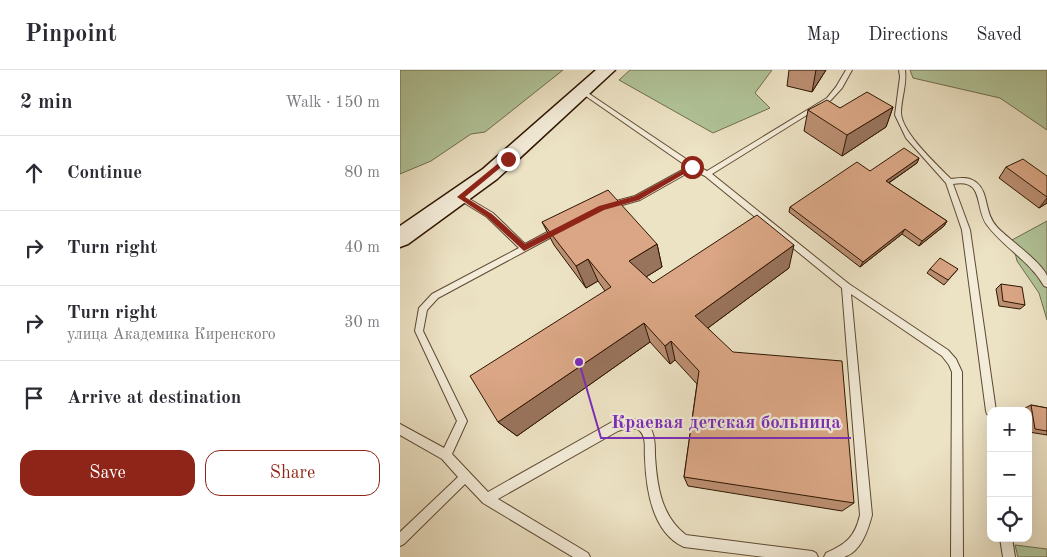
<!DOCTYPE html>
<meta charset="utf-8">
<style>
body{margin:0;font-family:"Old Standard TT",serif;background:#f2f2f3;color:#2b2b33}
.controls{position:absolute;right:15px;bottom:15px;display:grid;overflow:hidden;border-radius:10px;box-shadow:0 5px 20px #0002}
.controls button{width:45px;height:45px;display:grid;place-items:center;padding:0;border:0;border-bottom:1px solid #e1e1e2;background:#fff;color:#2b2b33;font:25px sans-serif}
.stop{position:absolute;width:15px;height:15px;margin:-11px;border:4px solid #8f2418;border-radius:50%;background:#fff}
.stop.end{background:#8f2418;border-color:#fff;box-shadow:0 1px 5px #0008}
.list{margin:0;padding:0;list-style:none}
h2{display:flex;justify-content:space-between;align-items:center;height:65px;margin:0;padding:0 20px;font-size:21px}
h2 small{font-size:16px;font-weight:400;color:#7c7c81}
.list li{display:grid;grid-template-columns:32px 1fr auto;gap:15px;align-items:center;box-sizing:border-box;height:75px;padding:0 20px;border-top:1px solid #e1e1e2}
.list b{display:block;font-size:19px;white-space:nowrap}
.list p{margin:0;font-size:16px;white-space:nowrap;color:#7c7c81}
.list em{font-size:16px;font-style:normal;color:#7c7c81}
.actions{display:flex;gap:10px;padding:15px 20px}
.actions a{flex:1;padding:11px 0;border:1px solid #8f2418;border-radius:15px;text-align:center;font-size:18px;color:#8f2418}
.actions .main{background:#8f2418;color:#fff}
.icon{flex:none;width:28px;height:28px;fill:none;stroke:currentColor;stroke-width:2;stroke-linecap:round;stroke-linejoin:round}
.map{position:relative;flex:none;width:647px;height:487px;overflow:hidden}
header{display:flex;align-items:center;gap:30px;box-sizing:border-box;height:70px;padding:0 25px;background:#fff;border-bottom:1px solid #e1e1e2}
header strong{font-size:24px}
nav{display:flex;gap:28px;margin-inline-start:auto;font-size:18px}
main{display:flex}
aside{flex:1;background:#fff}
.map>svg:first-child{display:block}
.green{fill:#b1c499;stroke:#706d4c}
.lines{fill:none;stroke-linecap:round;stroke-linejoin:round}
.lane-casing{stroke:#5e4931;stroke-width:2}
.secondary-casing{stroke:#2f1600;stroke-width:3}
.lane{fill:#f3ecd9;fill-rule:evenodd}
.secondary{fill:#f3ecd9;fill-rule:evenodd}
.wall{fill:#bb8f72;stroke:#2f1600}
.shaded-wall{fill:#99745d;stroke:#2f1600}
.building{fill:#daa685;stroke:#2f1600}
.route{fill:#8f2418}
.leader{fill:none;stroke:#7b2cbf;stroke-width:2}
.callout-dot{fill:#7b2cbf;stroke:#f3ecd9;stroke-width:2}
.callout-label{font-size:19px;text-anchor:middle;font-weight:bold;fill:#7b2cbf;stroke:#f3ecd9;stroke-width:4.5;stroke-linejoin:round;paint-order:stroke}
</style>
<header>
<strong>Pinpoint</strong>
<nav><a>Map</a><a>Directions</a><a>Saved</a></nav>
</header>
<main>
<aside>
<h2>2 min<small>Walk · 150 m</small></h2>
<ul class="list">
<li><svg class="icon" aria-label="ahead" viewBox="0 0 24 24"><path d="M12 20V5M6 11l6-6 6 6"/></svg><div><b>Continue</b></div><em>80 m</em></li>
<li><svg class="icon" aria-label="right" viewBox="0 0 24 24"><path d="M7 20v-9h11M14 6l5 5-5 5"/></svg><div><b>Turn right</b></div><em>40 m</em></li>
<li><svg class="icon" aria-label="right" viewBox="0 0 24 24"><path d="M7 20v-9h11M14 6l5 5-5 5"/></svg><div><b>Turn right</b><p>улица Академика Киренского</p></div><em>30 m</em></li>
<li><svg class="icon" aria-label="arrive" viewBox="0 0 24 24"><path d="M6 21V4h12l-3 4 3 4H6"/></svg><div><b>Arrive at destination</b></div></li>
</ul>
<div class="actions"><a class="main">Save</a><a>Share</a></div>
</aside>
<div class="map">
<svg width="647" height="487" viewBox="0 0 647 487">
<rect width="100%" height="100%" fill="#ece2c4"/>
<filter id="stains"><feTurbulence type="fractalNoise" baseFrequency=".004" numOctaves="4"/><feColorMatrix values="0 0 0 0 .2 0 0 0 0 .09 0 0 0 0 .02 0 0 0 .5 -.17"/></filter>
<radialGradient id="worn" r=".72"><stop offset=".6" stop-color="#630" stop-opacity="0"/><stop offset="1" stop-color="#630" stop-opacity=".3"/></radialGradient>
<g class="green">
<path d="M0 0H163L85 62 71 64 31 91 0 104Z"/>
<path d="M230 0H372L355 23 370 38 313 63 219 10Z"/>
<path d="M510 0H647V60L600 28 513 8Z"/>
<path d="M647 151V250L639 223 617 191 612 170Z"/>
<path d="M615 475 647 479V487H618Z"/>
</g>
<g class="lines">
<g class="lane-casing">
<g id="lane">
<path d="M446 0H452L442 18 431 30 312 104 449 214 548 280 556 289 562 302 563 487H551L552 302 549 295 542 286 451 224 472 445C468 460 461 482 444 487 438 487 430 487 424 487L426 483C446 474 455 467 460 445L442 218 305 106 293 100 240 130 208 139 205 138V134L235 126 288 97 180 22 185 21 295 95 307 101 427 28 436 17Z"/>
<path d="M499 0H505C507 15 501 29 501 43 502 63 537 95 551 109 559 108 569 106 577 113 589 123 584 143 597 157 608 169 642 192 647 206 647 209 647 214 647 217L644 216C630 191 604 178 587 155 574 137 585 108 553 114L570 160 596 341H591V346L587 344 586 341 562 160 546 113 506 68 495 45 500 7Z"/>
<path d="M61 124 93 143 125 174 155 158H161L162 160 161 162 38 228 27 240 23 261 67 351 52 384 88 422 212 352C224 348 244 346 251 359 255 367 255 376 255 386 257 416 261 446 286 465L412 481 416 483 418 487H365L284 477C252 463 246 418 245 388 244 380 247 368 240 361 235 356 224 359 218 361L98 429 188 483 190 487H173L83 433 65 414 4 474 0 476V462L58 407 42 389 0 365V354L44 378 57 351 15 261 19 238 32 224 119 178 87 147 58 129 57 127Z"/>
<path d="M600 468H612L615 487H603Z"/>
</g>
</g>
<g class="secondary-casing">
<path id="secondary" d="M196 0H215L97 109 8 174 0 177V156L83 99Z"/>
</g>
<use href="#lane" class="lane"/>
<use href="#secondary" class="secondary"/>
</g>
<g class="wall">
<path d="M389 0H426L412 22 387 16Z"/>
<path d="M493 37 486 57 442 86 404 61 408 40 440 38Z"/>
<path d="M519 88 517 93 489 113 547 151 544 156 519 176 502 164 460 197 389 142 390 137 470 101Z"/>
<path d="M606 97 647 106V133L639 138 599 108Z"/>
<path d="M142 152 257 174 262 197 246 207 253 213 389 198 308 258 454 433 442 441 288 416 284 407 297 314 275 290 270 294 250 272 117 366 98 352 205 221 198 211 186 218 154 175Z"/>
<path d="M530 199H558L544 215 527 203Z"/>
<path d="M601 214 625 235 620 239 599 236 596 219Z"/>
<path d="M631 335 647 338V365L629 362 628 341H626L625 338Z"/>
</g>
<g class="shaded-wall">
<path d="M416 0H426L412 22Z"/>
<path d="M493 37 486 57 442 86 447 65Z"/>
<path d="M519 88 517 93 484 116 486 111Z"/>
<path d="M647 128V133L639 138Z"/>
<path d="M547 151 544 156 519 176 522 171Z"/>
<path d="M505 159 502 164 460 197 463 192Z"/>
<path d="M257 174 262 197 236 213 229 191Z"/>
<path d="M394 175 389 198 297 266 295 246Z"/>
<path d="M188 189 198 211 186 218 176 196Z"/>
<path d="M244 253 250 272 117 366 98 352Z"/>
<path d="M271 271 275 290 270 294 265 276Z"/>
</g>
<g class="building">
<path d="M467 22 493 37 447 65 408 40 427 30 440 38Z"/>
<path d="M504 78 519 88 486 111 547 151 522 171 505 159 463 192 390 137 457 92 470 101Z"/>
<path d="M623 89 647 106V127L606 97Z"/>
<path d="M208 120 257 174 229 191 253 213 357 145 394 175 295 246 333 282 442 291 454 433 284 407 299 301 271 271 265 276 244 253 98 352 70 306 211 217 188 189 176 196 142 152Z"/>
<path d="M540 188 558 199 548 210 530 199Z"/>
<path d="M601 214 622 217 625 235 603 231Z"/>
<path d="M631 335 647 338V361L635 359Z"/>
</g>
<path class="route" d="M106 87 111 89 65 127 92 144 125 174 199 136 235 126 290 96 296 97 239 130 204 140 124 181 87 147 57 127Z"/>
<path class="leader" d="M179 292L201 368H451"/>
<circle class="callout-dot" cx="179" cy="292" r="5"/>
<g class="callout-label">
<text x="326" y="358">Краевая детская больница</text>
</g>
<rect width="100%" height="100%" filter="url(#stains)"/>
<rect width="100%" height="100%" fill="url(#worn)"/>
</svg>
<div class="controls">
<button>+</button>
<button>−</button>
<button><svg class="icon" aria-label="locate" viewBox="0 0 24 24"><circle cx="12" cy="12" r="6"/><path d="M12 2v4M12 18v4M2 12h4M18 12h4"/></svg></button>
</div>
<div class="stop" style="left:292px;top:97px"></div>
<div class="stop end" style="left:108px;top:89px"></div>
</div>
</main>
